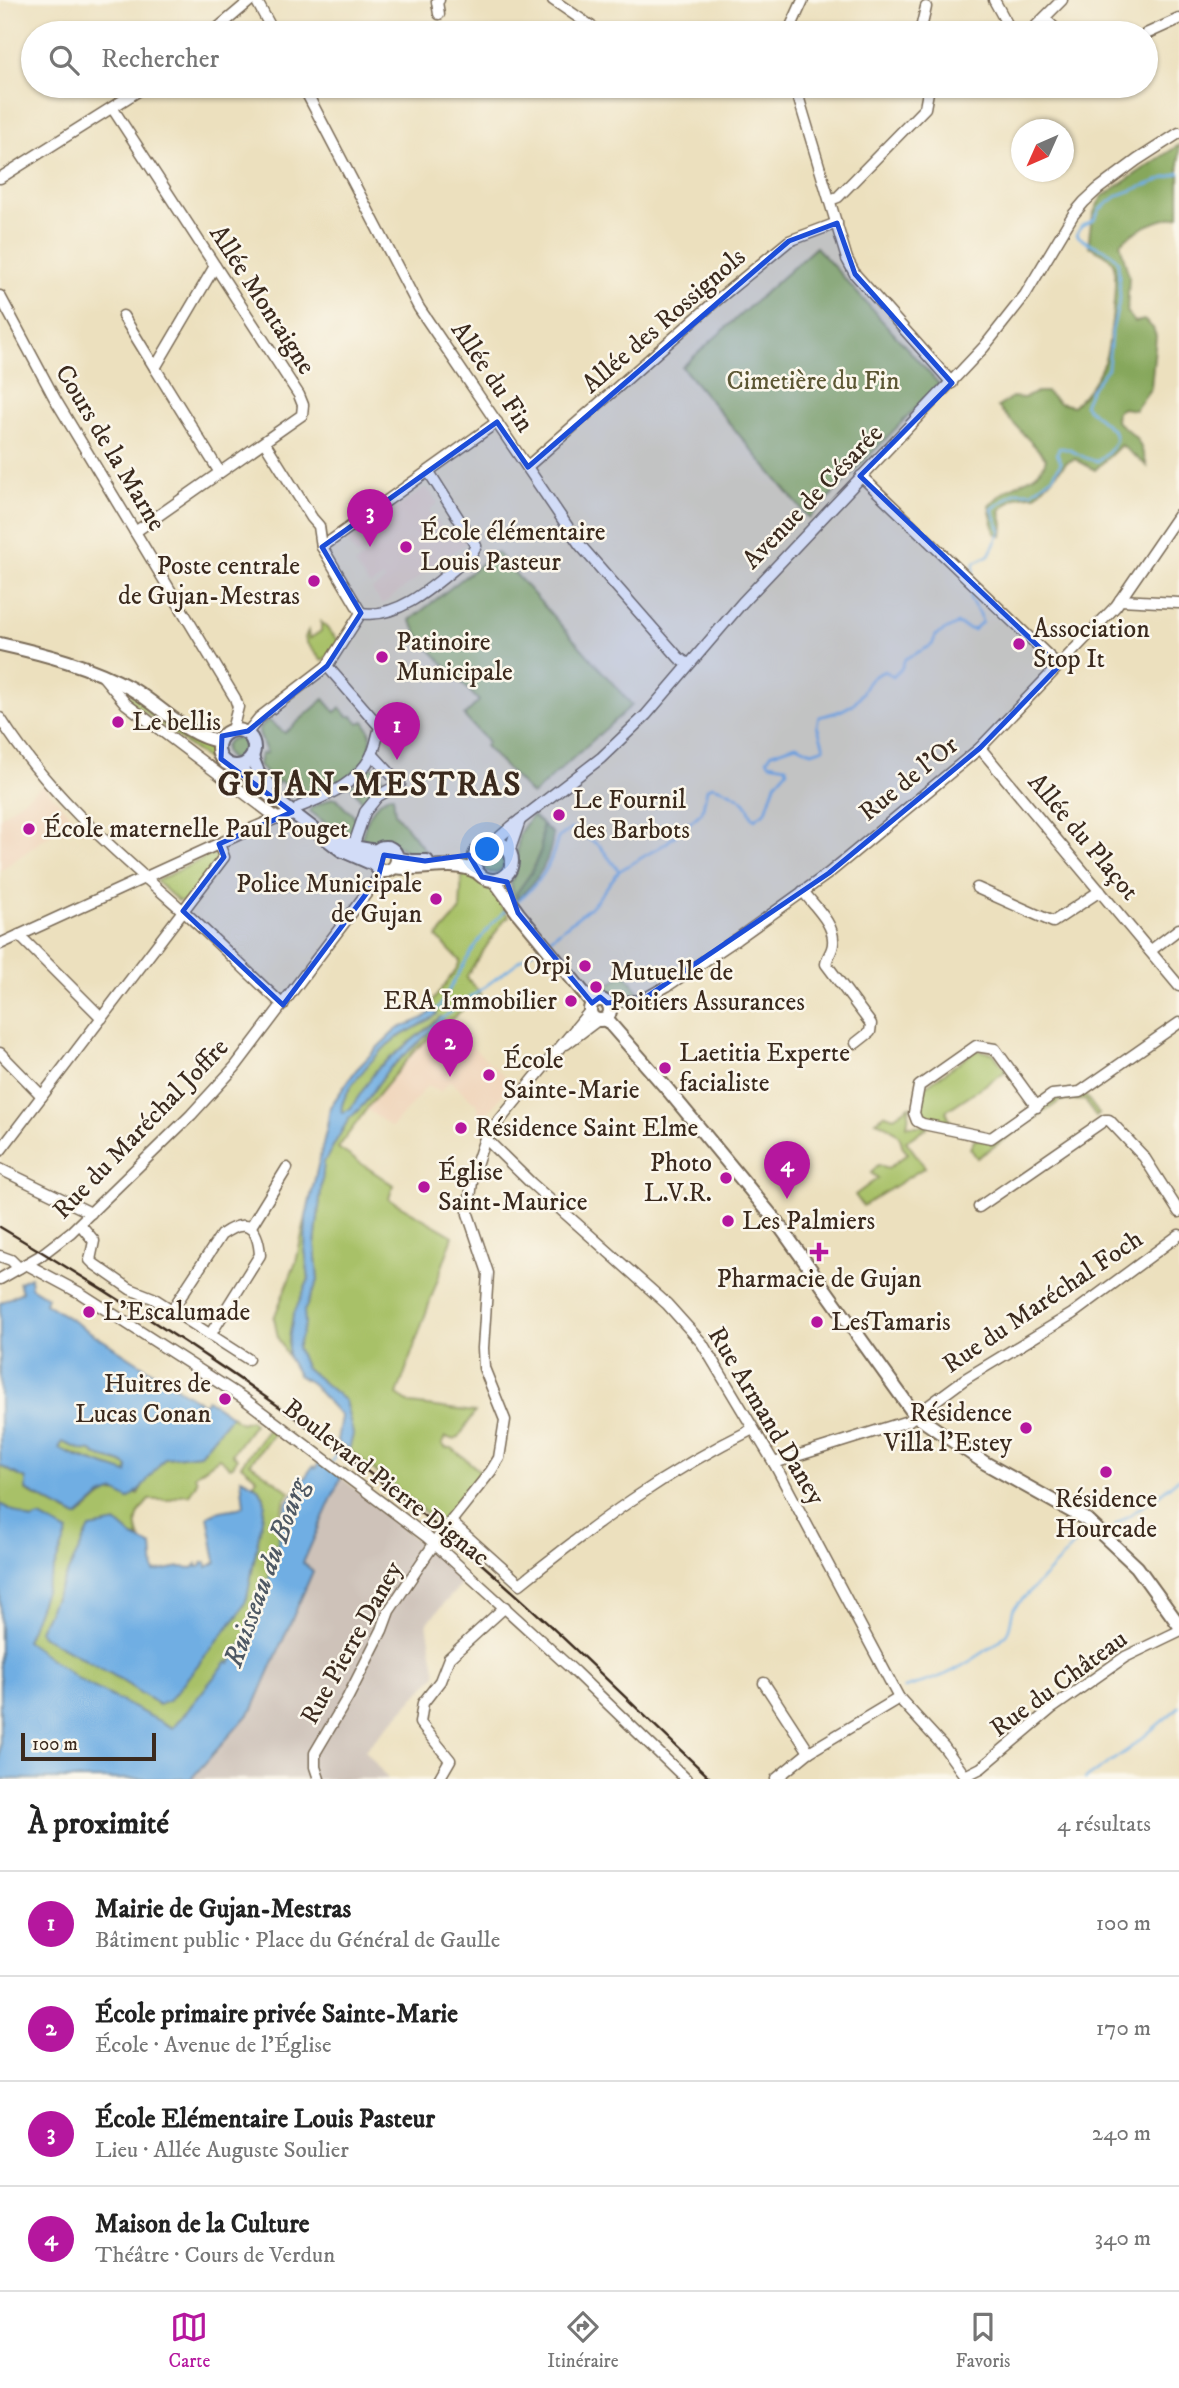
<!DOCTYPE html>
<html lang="fr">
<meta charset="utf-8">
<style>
body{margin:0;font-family:"IM FELL DW Pica",serif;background:#f2f2f2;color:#222}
.compass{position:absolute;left:1011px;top:119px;width:63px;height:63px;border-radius:50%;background:#fff;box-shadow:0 2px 5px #0004;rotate:225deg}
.scale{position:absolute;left:21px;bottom:18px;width:135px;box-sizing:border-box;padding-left:7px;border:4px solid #3b2a1e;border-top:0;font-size:19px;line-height:24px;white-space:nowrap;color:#3b2a1e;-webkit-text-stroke:5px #fbf7ec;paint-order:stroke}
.you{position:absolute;left:488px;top:850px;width:24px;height:24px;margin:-18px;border:5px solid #fff;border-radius:50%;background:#1a73e8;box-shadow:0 0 0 10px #1a73e833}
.badge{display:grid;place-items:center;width:46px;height:46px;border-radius:50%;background:#b5179e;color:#fff;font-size:23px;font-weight:700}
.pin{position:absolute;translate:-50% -58px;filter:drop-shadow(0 2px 4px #0008)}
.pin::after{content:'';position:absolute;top:37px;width:24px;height:21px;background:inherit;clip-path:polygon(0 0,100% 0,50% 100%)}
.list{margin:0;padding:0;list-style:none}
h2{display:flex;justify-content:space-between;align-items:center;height:91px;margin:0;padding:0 28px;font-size:30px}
h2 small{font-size:23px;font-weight:400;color:#767676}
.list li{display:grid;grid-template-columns:46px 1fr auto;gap:21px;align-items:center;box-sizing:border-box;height:105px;padding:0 28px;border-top:2px solid #e0e0e0}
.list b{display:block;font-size:26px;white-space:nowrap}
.list p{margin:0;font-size:23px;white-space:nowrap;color:#767676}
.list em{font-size:23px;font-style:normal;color:#767676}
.icon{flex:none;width:38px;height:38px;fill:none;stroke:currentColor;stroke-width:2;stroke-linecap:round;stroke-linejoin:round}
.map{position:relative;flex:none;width:1179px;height:1779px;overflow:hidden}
.search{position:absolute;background:#fff;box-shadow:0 2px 5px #0004;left:21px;right:21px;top:21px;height:77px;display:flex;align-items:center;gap:18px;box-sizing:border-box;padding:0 24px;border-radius:38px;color:#767676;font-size:26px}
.sheet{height:511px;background:#fff}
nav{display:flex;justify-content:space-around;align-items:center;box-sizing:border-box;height:98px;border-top:2px solid #e0e0e0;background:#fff;font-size:19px;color:#767676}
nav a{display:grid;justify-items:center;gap:4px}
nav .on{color:#b5179e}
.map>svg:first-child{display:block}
.built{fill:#f0d6bc}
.industrial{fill:#cec2b9}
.green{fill:#a8c167;stroke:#727642;stroke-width:2}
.forest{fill:#86a75c;stroke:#60683d;stroke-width:2}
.water{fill:#70aee3;stroke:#566c80;stroke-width:2;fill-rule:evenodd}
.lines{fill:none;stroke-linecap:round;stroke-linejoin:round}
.stream{stroke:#70aee3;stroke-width:2.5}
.minor-casing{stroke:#796a56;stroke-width:13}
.major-casing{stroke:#796a56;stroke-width:16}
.minor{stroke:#fff;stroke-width:10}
.major{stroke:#fff;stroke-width:12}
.rail{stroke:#3b2a1e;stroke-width:2.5}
.marked{fill:#1d4ed8;fill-opacity:0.2;stroke:#1d4ed8;stroke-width:5;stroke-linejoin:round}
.poi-dot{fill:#b5179e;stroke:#fbf7ec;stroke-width:2.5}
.labels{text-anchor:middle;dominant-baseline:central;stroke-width:5;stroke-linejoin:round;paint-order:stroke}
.street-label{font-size:26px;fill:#3b2a1e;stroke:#fbf7ec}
.park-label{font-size:26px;fill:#5c5734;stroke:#fbf7ec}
.poi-label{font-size:26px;fill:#3b2a1e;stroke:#fbf7ec;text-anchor:start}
.water-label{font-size:28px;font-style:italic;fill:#4e5863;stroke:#fbf7ec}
.district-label{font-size:33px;font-weight:bold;letter-spacing:2px;fill:#3b2a1e;stroke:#fbf7ec}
</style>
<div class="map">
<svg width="1179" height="1779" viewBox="0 0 1179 1779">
<rect width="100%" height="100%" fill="#fbf7ec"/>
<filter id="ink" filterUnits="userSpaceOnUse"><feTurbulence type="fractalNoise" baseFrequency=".0143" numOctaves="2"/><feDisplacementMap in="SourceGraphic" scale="14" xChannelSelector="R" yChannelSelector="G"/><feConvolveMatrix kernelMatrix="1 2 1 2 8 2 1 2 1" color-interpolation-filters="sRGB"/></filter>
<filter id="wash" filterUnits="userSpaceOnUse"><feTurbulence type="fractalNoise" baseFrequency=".00686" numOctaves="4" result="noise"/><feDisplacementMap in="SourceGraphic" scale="28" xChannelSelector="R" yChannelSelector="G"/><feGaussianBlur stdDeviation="1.57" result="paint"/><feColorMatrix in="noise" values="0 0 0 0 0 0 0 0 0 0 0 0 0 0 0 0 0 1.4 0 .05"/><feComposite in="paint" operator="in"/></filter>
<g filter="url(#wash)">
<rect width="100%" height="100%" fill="#ece0be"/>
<g class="built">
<path d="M426 487 438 503 429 510 445 532 454 526 466 543 382 604 372 590 385 580 383 578 371 585 368 584 355 565 366 554 364 551 357 556 347 542Z"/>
<path d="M43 785 73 818 0 871V817Z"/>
<path d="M445 1022 512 1083 483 1119 478 1113V1105L450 1081 440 1092 428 1085 392 1127 366 1109 415 1050Z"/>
</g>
<path class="industrial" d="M341 1477 465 1580 427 1623 436 1675 365 1750 388 1779H191L253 1709 313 1571 303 1563Z"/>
<g class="green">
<path d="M816 247 939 384 809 518 682 367Z"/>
<path d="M496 552 632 705 532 795 485 746 488 742 464 716 479 701 423 642 410 620Z"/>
<path d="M321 622 340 642 331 653 322 661 306 642 305 637 308 631 309 639 321 631Z"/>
<path d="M128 695H133L206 746 221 767 240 775 271 804H266L127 699Z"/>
<path d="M324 699 335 712 340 708 348 716H352L359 723 364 721C391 759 333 788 305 800L280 781 275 785 259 765 261 754 267 753 260 736 259 729 268 720 285 733Z"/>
<circle cx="236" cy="749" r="11"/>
<path d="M370 767H374L387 783 366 801H362L351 786Z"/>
<path d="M390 795 393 796 395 813 428 854 415 857C401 850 386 832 372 845H365L361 841C366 821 371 805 390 795Z"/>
<path d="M332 798H336C342 804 344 810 352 813L356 820 351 839 348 841 310 811 311 808Z"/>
<path d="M532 815 542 824 541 850 531 873 516 894 518 898 514 900 511 882 515 873 519 834Z"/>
<circle cx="493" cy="862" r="11"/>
<path d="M218 854V859L187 901H178L156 881 211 855Z"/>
<path d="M462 871 500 897 501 905 509 917 504 920 466 977 481 994 415 1050 371 1103 338 1148 393 1185 389 1199 453 1236 397 1395 411 1404 475 1412 459 1437 454 1440 446 1437 442 1444 446 1448H452L482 1473 441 1525 349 1450 353 1434 345 1401 305 1367 297 1348 304 1311 318 1281 315 1245 324 1162 348 1120 364 1104 387 1071 443 1020 440 1017 377 1069 351 1108 342 1113C337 1094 380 1050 395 1039 409 1030 424 1025 437 1013L429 1006 457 968 460 961 437 937 460 911Z"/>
<path d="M625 973 640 994 610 995 598 992Z"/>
<path d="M977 1050 993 1053 1006 1071 946 1111 951 1123 924 1119 918 1109 923 1088Z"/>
<path d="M1085 1095 1099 1114 1096 1117 1085 1100 1060 1101 977 1158 970 1148 975 1139 988 1141 1055 1098Z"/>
<path d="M910 1106 907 1126H927V1128L906 1141 925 1167 863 1206 855 1195 878 1178 871 1173 878 1165 889 1168 908 1153C901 1148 903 1145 900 1138 895 1129 885 1125 876 1121L886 1114 894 1117Z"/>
<path d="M306 1217 305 1249 309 1279 293 1316 288 1345V1357L278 1338 274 1318 296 1262Z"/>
<path d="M231 1416 241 1423 250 1420 254 1424 232 1454 237 1458 233 1466 230 1467 219 1458 195 1475 197 1482 189 1495 184 1494 168 1500H149C137 1513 133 1521 140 1538L133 1537 117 1523 113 1675 159 1705 239 1614 247 1598 265 1503 263 1494 254 1484 257 1478 241 1465 271 1425 277 1430 250 1463 290 1492 285 1499 280 1518 283 1519 273 1598 195 1734 0 1779V1466L26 1479V1491L77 1517C106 1497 97 1488 138 1494L148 1476 165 1458 200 1454Z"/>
<path d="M62 1442 82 1450 92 1451C101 1462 118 1457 128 1467L127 1474 59 1449Z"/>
</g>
<g class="forest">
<path d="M1179 145V216C1155 220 1139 228 1120 243L1129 277 1127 312 1135 322 1144 320 1153 328 1156 336 1151 388 1135 410 1123 408 1117 411 1116 421C1139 439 1139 438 1147 466L1121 445 1095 470 1075 459 1067 462 1036 495C1018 494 1012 498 1000 511L1003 524 1002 536 995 533 989 506C995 500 1000 494 1007 490 1021 481 1043 476 1046 458L998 407 1012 397 1024 398 1037 392H1046L1059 403 1073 406C1085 395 1097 379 1104 362 1110 347 1118 281 1114 266 1111 255 1098 251 1089 246 1089 228 1092 210 1103 196Z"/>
<path d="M542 824 553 834C551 859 538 882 518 898L516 894 531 873 541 850Z"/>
</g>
<g class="water">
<path d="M433 1010 437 1014C423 1026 405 1031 391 1042 377 1054 337 1095 342 1113L351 1108 377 1069 441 1017 443 1020 387 1071 364 1104 348 1120 324 1162 315 1245 318 1281 304 1311 305 1324 297 1348 305 1367 345 1401 353 1434 349 1450 337 1441 341 1416 311 1383 298 1375 288 1357V1345L293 1316 309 1279 305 1249 306 1217 327 1127 330 1107 356 1070 380 1045 397 1029 424 1018Z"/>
<path d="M30 1277 31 1287 47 1297 45 1303 203 1404 207 1399 231 1416 200 1454 165 1458C154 1470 141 1492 128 1499L115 1491 101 1496 77 1517 26 1490V1479L0 1466V1303L22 1292 19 1282ZM62 1442 82 1450 92 1451C101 1462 118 1457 128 1467L127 1473 75 1456 59 1449Z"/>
<path d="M320 1460 341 1477 303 1563 313 1571 253 1709 191 1779H0V1504L31 1520 40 1517 68 1532 26 1641 81 1681 173 1728 227 1661 230 1663 260 1616 287 1503 313 1466 316 1468Z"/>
<path d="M241 1478C254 1484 263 1489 265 1503L247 1598 239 1614 169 1701 159 1705 113 1675 42 1636 39 1630 90 1528 117 1523 133 1537 152 1546 154 1572 180 1567 193 1568 197 1564V1567L202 1566V1563L206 1562 207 1567 216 1562 208 1516C219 1508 233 1511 244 1506Z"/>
</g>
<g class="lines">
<g class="stream">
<path d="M973 579 974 563 989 555 1001 531 992 509 1016 492H1032L1053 476 1061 463 1057 453 1059 448C1073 447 1083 461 1098 461L1111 449 1116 440 1114 431 1084 405 1091 389 1108 368 1111 335 1120 298 1118 261C1106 244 1091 249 1077 235L1081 226 1094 220 1100 209 1119 195 1179 173"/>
<path d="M515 903C540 883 550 869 558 838L571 829 599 845 619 871"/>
<path d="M547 941 593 905 619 871 665 844 684 828 702 812 707 789 712 786C722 788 739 795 746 804 751 810 748 814 755 819L766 811 775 784 787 770 786 766 769 763 767 759 772 753 796 745 812 752 824 748 817 725 819 717C831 714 845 711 855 702 869 688 862 680 885 671L893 677 901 669 905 659 932 645 936 635 957 624 973 630 982 622 980 614 970 600 972 589"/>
<path d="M434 1012 440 1006C460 972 479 931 510 907"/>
<path d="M440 1020 538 947"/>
<path d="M332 1462 342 1443"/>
<path d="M1115 1525 1159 1495 1179 1478"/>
<path d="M904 1688C941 1678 953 1673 984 1652 992 1646 1001 1641 1006 1634 1012 1627 1010 1617 1014 1608L1086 1533"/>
<path d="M1085 1779 1129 1749 1179 1707"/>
</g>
</g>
</g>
<g filter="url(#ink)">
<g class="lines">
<g class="minor-casing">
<g id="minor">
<path d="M256 0 274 33"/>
<path d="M439 0 437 2 439 14"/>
<path d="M553 0 601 33"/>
<path d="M994 0 1012 33"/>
<path d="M1045 19 1060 33"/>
<path d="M212 33 251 0"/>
<path d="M788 33 803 0"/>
<path d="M920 33 926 7"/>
<path d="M1029 33 1062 0"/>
<path d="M1146 34 1179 19"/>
<path d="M303 86 419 308 580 545 679 658 688 664"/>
<path d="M795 86 847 259 855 274 952 383"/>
<path d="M113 109 299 395 303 405 302 415 135 532"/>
<path d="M0 178 146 86"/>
<path d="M830 200 838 197 925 108 928 92 926 86"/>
<path d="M215 266 155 368 219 471"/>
<path d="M0 296 55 399 235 698 238 707 232 730"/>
<path d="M123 316 155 368"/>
<path d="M528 466 711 305 789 241 837 223"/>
<path d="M861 476 1059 666"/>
<path d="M322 547 497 422"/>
<path d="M1120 600 1179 603"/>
<path d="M361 613C401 620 441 579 470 556L476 546 429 472"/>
<path d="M102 675 126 704 277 818"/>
<path d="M0 718C47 793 115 851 181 909 216 940 248 973 283 1005"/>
<path d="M247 733 259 718 327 666 361 613 322 547 319 526 312 518 265 443"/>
<path d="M980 748 1179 986"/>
<path d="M299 807C328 795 358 784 372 754 376 746 377 736 380 727L327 666"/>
<path d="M494 842 511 827 601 758 646 715 742 603 984 347 1025 295 1073 215 1084 202 1098 189 1137 160 1179 133"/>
<path d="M353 847 365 812 378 796 400 784 372 754"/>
<path d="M509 852 520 820"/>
<path d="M977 888 1053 922 1100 891"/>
<path d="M803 891C814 906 835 924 833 943 833 951 827 956 826 964L871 1024 870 1032 856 1043"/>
<path d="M19 935 102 1018"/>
<path d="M0 944 251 829 277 818 295 815"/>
<path d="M1150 951 1179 929"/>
<path d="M607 1003 642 1000 667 986 737 939 829 873 980 748 1116 606 1179 514"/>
<path d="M566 1044 598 1020"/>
<path d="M0 1053 42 1096"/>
<path d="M1037 1107 995 1049 976 1046 919 1086 914 1113 917 1121 923 1124 991 1138 1052 1095 1080 1092 1179 1023"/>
<path d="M485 1138 531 1183 667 1304 702 1343 774 1463 899 1698"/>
<path d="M0 1151 224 857 219 844"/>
<path d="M0 1169 91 1213"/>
<path d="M979 1207 1105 1120H1109L1144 1157 1179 1212"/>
<path d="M80 1224 94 1241 90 1260 94 1264 130 1289 153 1298 248 1359"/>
<path d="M250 1228 287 1168"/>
<path d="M0 1256 11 1260 19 1268"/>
<path d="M26 1264 80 1293 243 1398 427 1537 575 1672 686 1779"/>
<path d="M0 1279 40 1256 71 1232 191 1115 235 1067 378 878 380 871"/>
<path d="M172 1310 221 1235C246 1217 258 1226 260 1255L210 1335"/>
<path d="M774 1463 908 1421 965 1379 1072 1314 1179 1235"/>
<path d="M451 1522 520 1584C596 1523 665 1472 753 1429"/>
<path d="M764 1683 809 1752"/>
<path d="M319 1779 315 1767V1753L348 1697 382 1630 389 1611 440 1535 491 1471 499 1458 505 1420 484 1368 483 1348 488 1273 468 1214 473 1174 485 1138 590 1011"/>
<path d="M439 1779 450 1760 420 1723 423 1703 440 1681 449 1658 505 1607"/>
<path d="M776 1779 809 1752 899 1698 944 1747 965 1776 981 1768 1051 1709 1125 1657 1179 1631"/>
</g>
</g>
<g class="major-casing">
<g id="major">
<path d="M0 644C45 654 91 666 132 689 160 705 186 736 219 741"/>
<circle cx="236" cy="748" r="18"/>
<path d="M252 757 258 772 270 786"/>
<path d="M237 766 263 790 341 850 373 864"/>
<path d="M332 833 353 847 376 851"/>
<circle cx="493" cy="861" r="19"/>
<circle cx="385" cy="859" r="12"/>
<path d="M397 858 411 861H427"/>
<path d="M395 867C422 872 453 859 477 872"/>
<path d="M494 880 518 913 592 1003"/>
<circle cx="600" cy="1010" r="10"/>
<path d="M606 1019 668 1090 776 1221 915 1415 985 1463 1087 1520 1137 1567 1179 1625"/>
</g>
</g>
<use href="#minor" class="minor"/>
<use href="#major" class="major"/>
<path class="rail" d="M0 1227C155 1319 304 1417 444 1532 537 1609 623 1696 711 1779"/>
</g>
</g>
<path class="marked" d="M837 223 855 274 952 383 860 476 1059 666 980 748 829 873 642 1000 607 1003 600 997 592 1003 518 913 507 882 482 877 469 855 425 861 384 855 378 878 283 1005 183 911 224 857 219 844 292 812 221 759 222 736 248 731 327 666 361 613 322 547 497 422 528 467 789 241Z"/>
<g class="poi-dot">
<circle cx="406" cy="547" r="7"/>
<circle cx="314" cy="581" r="7"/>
<circle cx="1019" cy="644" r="7"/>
<circle cx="382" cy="657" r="7"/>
<circle cx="118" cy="722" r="7"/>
<circle cx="559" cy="815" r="7"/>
<circle cx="29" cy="829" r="7"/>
<circle cx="436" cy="899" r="7"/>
<circle cx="585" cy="966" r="7"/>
<circle cx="596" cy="987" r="7"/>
<circle cx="571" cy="1001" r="7"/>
<circle cx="665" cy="1068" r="7"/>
<circle cx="489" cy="1075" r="7"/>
<circle cx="461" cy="1128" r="7"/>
<circle cx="726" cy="1178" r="7"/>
<circle cx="424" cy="1187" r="7"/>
<circle cx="728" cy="1221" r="7"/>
<path d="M815.5 1241.5h7v7h7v7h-7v7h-7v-7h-7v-7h7z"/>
<circle cx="89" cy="1312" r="7"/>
<circle cx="817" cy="1322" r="7"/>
<circle cx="225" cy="1399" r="7"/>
<circle cx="1026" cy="1428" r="7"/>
<circle cx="1106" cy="1472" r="7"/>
</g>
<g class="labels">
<g class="street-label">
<text transform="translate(262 300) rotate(57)">Allée Montaigne</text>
<text transform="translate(664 321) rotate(-41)">Allée des Rossignols</text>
<text transform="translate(492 377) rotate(56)">Allée du Fin</text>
<text transform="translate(110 448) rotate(59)">Cours de la Marne</text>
<text transform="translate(813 497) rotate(-46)">Avenue de Césarée</text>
<text transform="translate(909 779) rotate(-39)">Rue de l'Or</text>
<text transform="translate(1083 837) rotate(50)">Allée du Plaçot</text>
<text transform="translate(141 1129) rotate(-46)">Rue du Maréchal Joffre</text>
<text transform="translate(1043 1302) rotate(-34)">Rue du Maréchal Foch</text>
<text transform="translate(766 1416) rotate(59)">Rue Armand Daney</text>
<text transform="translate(386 1483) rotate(38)">Boulevard Pierre Dignac</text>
<text transform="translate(352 1643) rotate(-61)">Rue Pierre Daney</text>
<text transform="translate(1059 1684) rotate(-36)">Rue du Château</text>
</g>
<g class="park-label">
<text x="813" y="381">Cimetière du Fin</text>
</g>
<g class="poi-label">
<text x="420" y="532">École élémentaire<tspan x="420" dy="30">Louis Pasteur</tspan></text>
<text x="300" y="566" text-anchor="end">Poste centrale<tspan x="300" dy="30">de Gujan-Mestras</tspan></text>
<text x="1033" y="629">Association<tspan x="1033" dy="30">Stop It</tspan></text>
<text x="396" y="642">Patinoire<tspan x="396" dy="30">Municipale</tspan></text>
<text x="132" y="722">Le bellis</text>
<text x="573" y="800">Le Fournil<tspan x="573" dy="30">des Barbots</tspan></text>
<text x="43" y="829">École maternelle Paul Pouget</text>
<text x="422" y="884" text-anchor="end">Police Municipale<tspan x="422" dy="30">de Gujan</tspan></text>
<text x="571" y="966" text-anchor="end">Orpi</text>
<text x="610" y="972">Mutuelle de<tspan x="610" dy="30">Poitiers Assurances</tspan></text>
<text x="557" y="1001" text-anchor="end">ERA Immobilier</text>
<text x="679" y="1053">Laetitia Experte<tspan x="679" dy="30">facialiste</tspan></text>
<text x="503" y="1060">École<tspan x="503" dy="30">Sainte-Marie</tspan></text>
<text x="475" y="1128">Résidence Saint Elme</text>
<text x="712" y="1163" text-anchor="end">Photo<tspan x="712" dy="30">L.V.R.</tspan></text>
<text x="438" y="1172">Église<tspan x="438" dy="30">Saint-Maurice</tspan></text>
<text x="742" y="1221">Les Palmiers</text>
<text x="819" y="1279" text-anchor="middle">Pharmacie de Gujan</text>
<text x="103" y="1312">L'Escalumade</text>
<text x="831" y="1322">LesTamaris</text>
<text x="211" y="1384" text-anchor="end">Huitres de<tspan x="211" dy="30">Lucas Conan</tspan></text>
<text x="1012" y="1413" text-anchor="end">Résidence<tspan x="1012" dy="30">Villa l'Estey</tspan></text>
<text x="1106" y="1499" text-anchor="middle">Résidence<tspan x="1106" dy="30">Hourcade</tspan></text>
</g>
<g class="water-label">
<text transform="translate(266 1573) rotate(-70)">Ruisseau du Bourg</text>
</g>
<g class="district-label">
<text x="370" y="785">GUJAN-MESTRAS</text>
</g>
</g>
</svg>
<svg class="compass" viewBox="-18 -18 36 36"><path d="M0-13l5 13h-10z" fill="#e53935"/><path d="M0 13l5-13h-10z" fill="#767676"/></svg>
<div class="scale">100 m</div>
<div class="you"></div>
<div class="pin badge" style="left:397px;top:760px">1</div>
<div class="pin badge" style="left:450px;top:1077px">2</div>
<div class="pin badge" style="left:370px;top:547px">3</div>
<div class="pin badge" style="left:787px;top:1199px">4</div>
<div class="search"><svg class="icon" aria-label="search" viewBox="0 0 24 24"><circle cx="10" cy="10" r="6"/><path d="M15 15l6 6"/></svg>Rechercher</div>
</div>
<section class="sheet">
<h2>À proximité<small>4 résultats</small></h2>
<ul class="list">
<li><span class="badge">1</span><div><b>Mairie de Gujan-Mestras</b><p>Bâtiment public · Place du Général de Gaulle</p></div><em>100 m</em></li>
<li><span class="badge">2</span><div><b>École primaire privée Sainte-Marie</b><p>École · Avenue de l'Église</p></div><em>170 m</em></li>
<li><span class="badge">3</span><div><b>École Elémentaire Louis Pasteur</b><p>Lieu · Allée Auguste Soulier</p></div><em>240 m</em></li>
<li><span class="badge">4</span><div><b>Maison de la Culture</b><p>Théâtre · Cours de Verdun</p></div><em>340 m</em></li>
</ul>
</section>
<nav>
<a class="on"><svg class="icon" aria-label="map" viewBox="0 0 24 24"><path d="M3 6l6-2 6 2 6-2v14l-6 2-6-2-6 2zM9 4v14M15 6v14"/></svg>Carte</a>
<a><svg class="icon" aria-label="directions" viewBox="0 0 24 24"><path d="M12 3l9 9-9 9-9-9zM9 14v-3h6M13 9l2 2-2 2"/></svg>Itinéraire</a>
<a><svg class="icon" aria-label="saved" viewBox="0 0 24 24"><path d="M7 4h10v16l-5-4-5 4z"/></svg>Favoris</a>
</nav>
